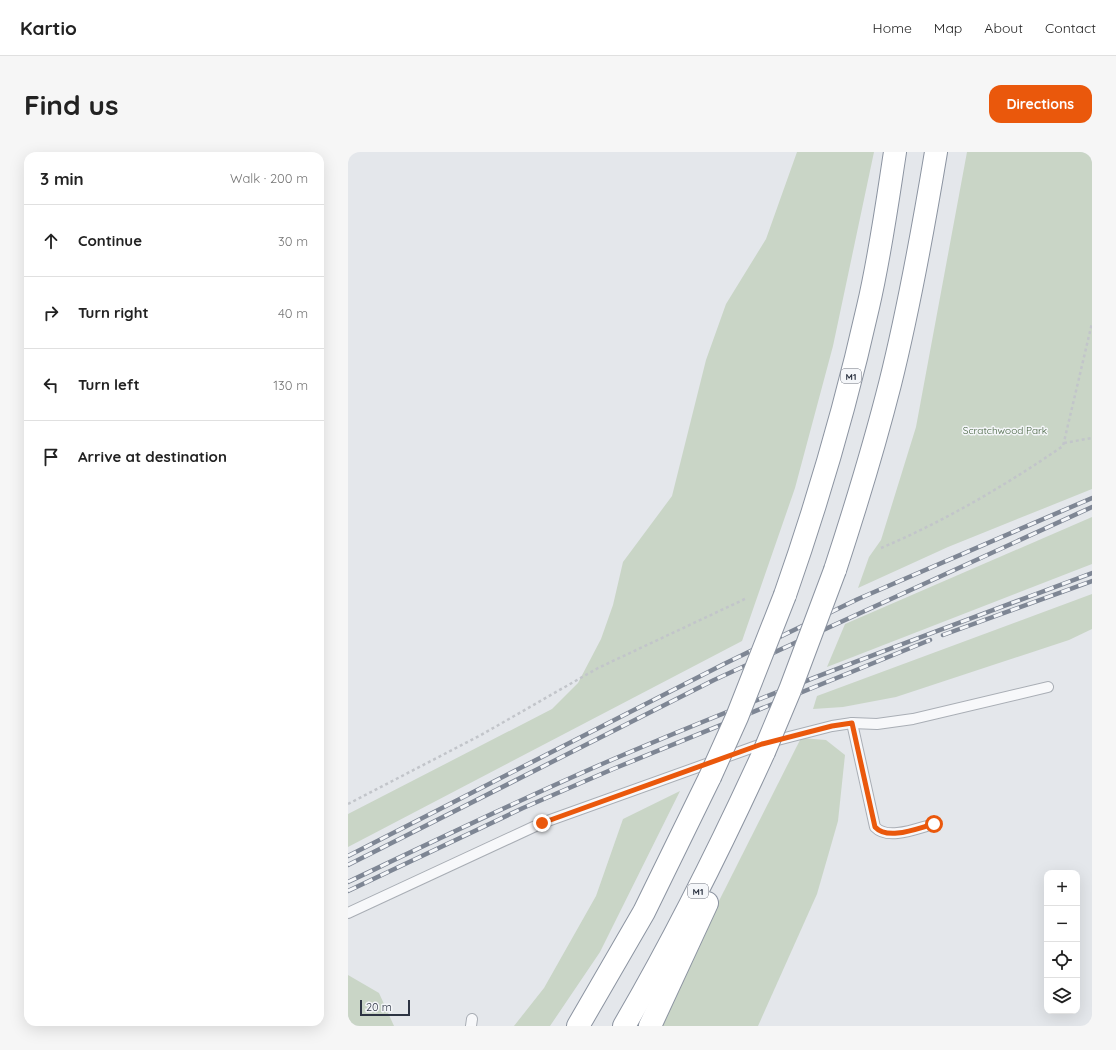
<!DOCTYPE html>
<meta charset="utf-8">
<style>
body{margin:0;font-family:Quicksand,sans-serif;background:#f6f6f6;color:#222}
.controls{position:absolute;right:12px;bottom:12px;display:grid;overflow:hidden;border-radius:8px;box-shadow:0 4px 16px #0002}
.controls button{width:36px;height:36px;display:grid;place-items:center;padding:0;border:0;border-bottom:1px solid #e0e0e0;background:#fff;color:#222;font:20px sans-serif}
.scale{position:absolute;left:12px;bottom:10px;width:50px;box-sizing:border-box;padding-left:4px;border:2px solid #2d3443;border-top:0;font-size:11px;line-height:14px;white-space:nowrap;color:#2d3443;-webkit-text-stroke:3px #f4f6f9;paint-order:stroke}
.stop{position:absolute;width:12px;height:12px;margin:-9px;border:3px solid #ea580c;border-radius:50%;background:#fff}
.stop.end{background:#ea580c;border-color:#fff;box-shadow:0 1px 4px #0008}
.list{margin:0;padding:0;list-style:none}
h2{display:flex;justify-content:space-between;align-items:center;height:52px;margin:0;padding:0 16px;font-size:17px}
h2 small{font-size:13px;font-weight:400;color:#767676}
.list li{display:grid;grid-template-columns:26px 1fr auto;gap:12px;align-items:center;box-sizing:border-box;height:72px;padding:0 16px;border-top:1px solid #e0e0e0}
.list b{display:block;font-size:15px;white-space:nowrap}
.list em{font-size:13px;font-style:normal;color:#767676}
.icon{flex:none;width:22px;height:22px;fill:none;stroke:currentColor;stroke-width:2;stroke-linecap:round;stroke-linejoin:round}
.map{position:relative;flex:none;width:744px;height:874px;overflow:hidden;border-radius:12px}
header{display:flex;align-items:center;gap:24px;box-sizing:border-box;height:56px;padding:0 20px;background:#fff;border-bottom:1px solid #e0e0e0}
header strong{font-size:19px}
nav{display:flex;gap:22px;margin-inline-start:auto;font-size:14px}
.intro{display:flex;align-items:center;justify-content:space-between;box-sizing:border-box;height:96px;padding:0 24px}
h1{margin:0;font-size:28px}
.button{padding:10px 18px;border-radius:12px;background:#ea580c;color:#fff;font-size:14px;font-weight:700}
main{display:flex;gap:24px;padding:0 24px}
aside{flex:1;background:#fff;border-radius:12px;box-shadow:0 4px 16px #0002}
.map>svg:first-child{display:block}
.green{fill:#c9d5c6}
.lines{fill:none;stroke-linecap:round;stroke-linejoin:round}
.service-casing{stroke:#a9aeb5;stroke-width:12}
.motorway-casing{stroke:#8c94a1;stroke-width:24}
.path{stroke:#c2c5ca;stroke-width:2.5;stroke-dasharray:3 3;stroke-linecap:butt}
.service{stroke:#f7f8fa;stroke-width:10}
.motorway{stroke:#fff;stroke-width:22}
.rail-casing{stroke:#7e8694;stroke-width:4.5}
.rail{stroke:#f4f6f9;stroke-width:3;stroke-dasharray:9;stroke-linecap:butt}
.motorway-bridge-casing{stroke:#8c94a1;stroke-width:24;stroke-linecap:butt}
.motorway-bridge{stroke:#fff;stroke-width:22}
.route{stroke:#ea580c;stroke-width:5}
.labels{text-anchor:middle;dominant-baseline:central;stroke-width:3;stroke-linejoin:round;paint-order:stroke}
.shield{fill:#f4f6f9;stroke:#696e7a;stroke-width:1}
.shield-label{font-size:9px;font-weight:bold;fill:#2d3443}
.park-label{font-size:10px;fill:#405e3a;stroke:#f4f6f9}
</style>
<header>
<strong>Kartio</strong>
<nav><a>Home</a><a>Map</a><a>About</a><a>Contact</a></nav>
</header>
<div class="intro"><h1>Find us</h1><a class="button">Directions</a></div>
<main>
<aside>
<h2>3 min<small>Walk · 200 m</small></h2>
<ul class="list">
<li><svg class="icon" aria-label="ahead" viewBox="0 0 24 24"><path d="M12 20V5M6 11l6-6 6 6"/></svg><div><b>Continue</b></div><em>30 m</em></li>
<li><svg class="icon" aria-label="right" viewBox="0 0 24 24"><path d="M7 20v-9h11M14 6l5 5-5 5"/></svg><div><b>Turn right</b></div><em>40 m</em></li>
<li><svg class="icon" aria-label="left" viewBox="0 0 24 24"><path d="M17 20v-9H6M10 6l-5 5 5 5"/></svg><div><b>Turn left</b></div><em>130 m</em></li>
<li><svg class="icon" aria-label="arrive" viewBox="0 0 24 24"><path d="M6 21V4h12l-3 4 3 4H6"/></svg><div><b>Arrive at destination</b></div></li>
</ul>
</aside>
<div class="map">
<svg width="744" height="874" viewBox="0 0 744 874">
<rect width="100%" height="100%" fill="#e4e7eb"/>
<g class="green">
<path d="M449 0H526L485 194 447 336 394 489 0 695V662L204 557 230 531 253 487 265 453 275 410 324 344 358 208 378 152 418 87Z"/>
<path d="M619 0H744V337L600 395 510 436 521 405 533 388 568 275Z"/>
<path d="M744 365V412L479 515 497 472Z"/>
<path d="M744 442V477L721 488 548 545 495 555 465 557 469 544Z"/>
<path d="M453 586 478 588 497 603 490 669 469 742 410 874H308Z"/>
<path d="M332 639 252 800 202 874H166L196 836 248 744 275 667Z"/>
<path d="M0 823 31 841 46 874H5L0 867Z"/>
</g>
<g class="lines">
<g class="service-casing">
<g id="service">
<path d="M504 571 527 675C540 689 570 676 586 672"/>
<path d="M0 761 194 671 414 592 484 574 504 571 529 572 565 567 700 535"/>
<path d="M123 874 124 867"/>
</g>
</g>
<g class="motorway-casing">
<g id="motorway">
<path d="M487 418C507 357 526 295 542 232 561 156 575 78 588 0"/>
<path d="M437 443C470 349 498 253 520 155 532 104 539 52 547 0"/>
<path d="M230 874 296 760 362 625"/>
<path d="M276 874C328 785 373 694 416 600"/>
<path d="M302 874 359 751"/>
</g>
</g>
<g class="path">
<path d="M716 291 744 286"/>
<path d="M533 396C597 369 658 333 715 294L744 171"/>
<path d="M0 652 133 583 250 516 399 446"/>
</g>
<use href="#service" class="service"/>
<use href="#motorway" class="motorway"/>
<g class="rail-casing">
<g id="rail">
<path d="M595 483 744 429"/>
<path d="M0 704 376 512 510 447 744 346"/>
<path d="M0 713 366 528 744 355"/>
<path d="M0 730C86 689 173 647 261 609 419 541 582 482 744 421"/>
<path d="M0 739 175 656 265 617 582 488"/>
</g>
</g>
<use href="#rail" class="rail"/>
<g class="motorway-bridge-casing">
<g id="motorway-bridge">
<path d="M416 600 442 538 487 418"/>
<path d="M362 625 389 565 437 443"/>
</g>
</g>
<use href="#motorway-bridge" class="motorway-bridge"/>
</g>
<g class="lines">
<path class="route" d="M194 671 414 592 484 574 504 571 527 675C540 689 570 676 586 672"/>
</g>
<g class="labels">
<g class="shield">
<rect x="493" y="217" width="20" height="14" rx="3"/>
<rect x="340" y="732" width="20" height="14" rx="3"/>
</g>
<g class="shield-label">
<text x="503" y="224">M1</text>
<text x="350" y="739">M1</text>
</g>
<g class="park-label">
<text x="657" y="278">Scratchwood Park</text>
</g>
</g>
</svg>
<div class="controls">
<button>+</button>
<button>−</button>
<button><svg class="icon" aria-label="locate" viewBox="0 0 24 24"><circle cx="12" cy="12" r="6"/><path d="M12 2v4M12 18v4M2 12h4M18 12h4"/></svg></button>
<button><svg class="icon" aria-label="layers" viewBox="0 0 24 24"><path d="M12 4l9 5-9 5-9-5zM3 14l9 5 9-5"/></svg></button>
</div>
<div class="scale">20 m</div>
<div class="stop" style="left:586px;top:672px"></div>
<div class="stop end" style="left:194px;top:671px"></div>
</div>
</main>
